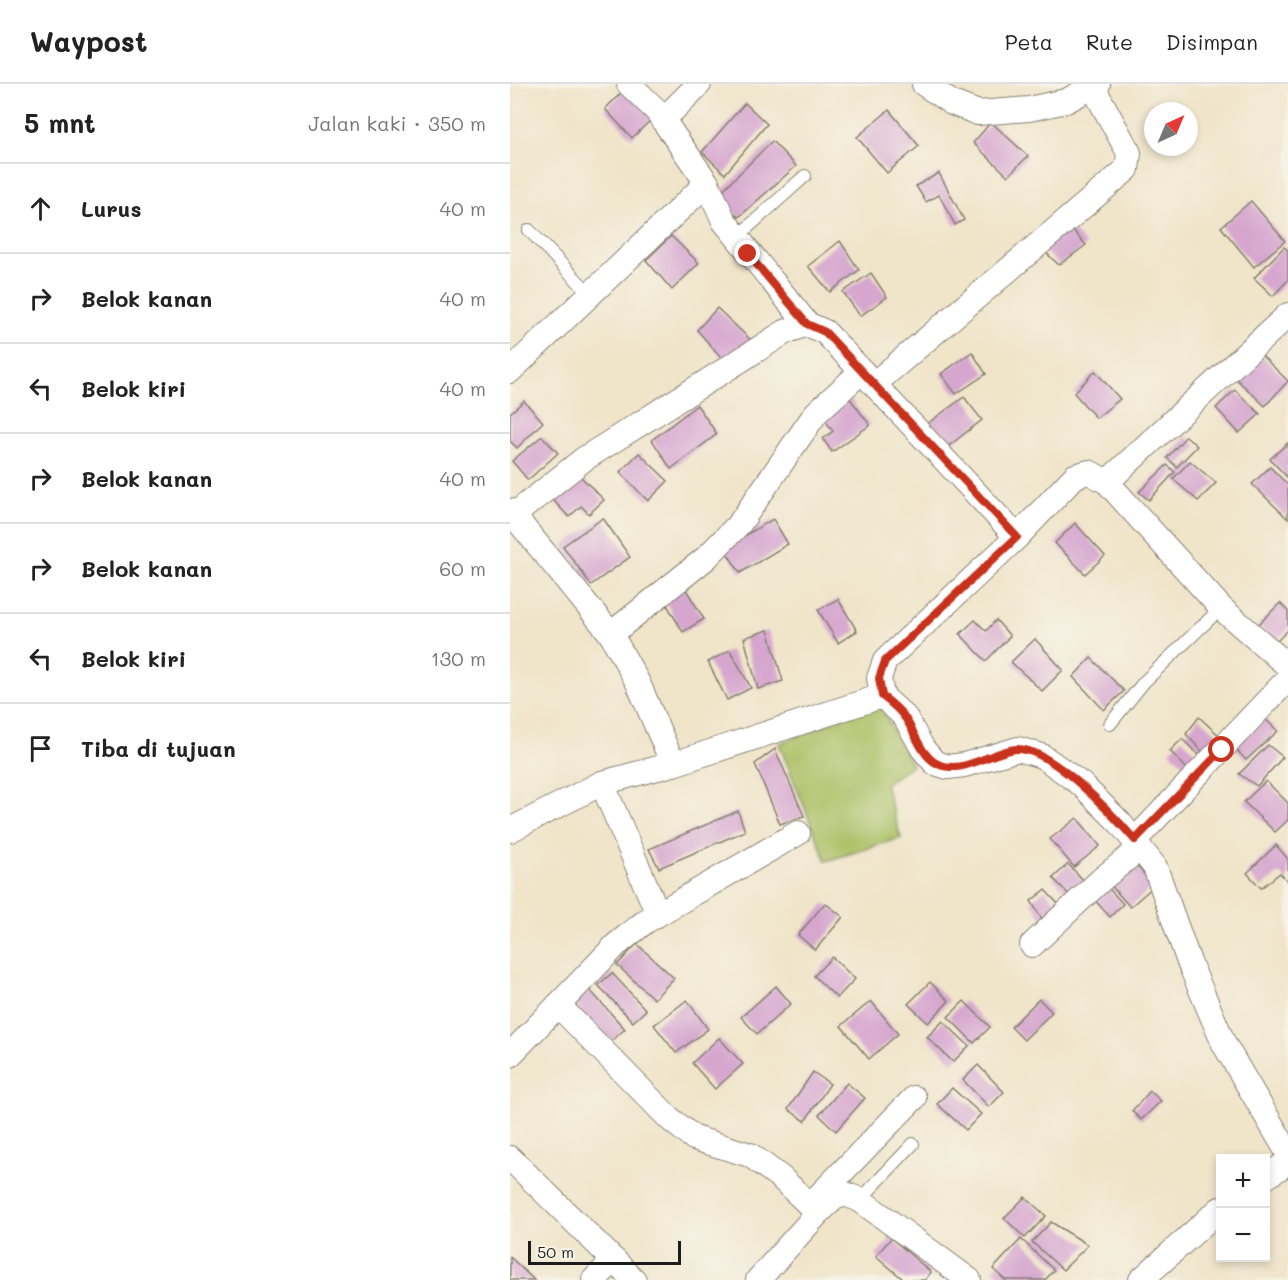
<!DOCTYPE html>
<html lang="id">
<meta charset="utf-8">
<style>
body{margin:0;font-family:Mali,sans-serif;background:#f2f2f2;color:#222}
.controls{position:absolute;right:18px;bottom:18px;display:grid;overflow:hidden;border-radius:0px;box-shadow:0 3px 9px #0003}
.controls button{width:54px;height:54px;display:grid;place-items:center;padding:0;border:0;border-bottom:2px solid #e0e0e0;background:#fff;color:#222;font:30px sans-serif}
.compass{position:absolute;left:634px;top:18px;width:54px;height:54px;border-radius:50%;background:#fff;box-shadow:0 3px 9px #0003;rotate:44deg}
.scale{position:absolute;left:18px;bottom:15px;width:153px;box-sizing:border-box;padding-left:6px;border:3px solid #1c1c1c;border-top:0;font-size:16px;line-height:21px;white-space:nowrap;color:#1c1c1c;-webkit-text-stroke:4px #f7f3e8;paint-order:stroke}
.stop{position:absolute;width:18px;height:18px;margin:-14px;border:4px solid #c8321e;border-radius:50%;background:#fff}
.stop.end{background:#c8321e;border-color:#fff;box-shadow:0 2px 6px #0008}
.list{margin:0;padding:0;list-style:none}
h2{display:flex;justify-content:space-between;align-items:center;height:78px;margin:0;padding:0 24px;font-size:26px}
h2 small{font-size:20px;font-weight:400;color:#767676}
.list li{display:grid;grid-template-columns:39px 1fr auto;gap:18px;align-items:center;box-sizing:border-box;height:90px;padding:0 24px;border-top:2px solid #e0e0e0}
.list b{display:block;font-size:22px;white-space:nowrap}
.list em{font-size:20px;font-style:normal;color:#767676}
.icon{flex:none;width:33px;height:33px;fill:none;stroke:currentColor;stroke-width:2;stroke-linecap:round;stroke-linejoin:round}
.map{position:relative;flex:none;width:778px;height:1196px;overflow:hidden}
header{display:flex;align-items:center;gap:36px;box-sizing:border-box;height:84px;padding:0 30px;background:#fff;border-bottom:2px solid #e0e0e0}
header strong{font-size:28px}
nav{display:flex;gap:33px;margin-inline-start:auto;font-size:21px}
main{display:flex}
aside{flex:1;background:#fff}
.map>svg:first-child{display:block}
.green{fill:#aabf64;stroke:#636e40;stroke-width:1.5}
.building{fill:#d6a6cf}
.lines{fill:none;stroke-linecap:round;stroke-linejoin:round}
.lane-casing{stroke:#868072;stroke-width:14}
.street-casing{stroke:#868072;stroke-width:26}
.lane{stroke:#fff;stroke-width:12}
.street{stroke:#fff;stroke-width:24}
.route{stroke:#c8321e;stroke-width:8}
</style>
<header>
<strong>Waypost</strong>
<nav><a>Peta</a><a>Rute</a><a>Disimpan</a></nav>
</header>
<main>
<aside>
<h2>5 mnt<small>Jalan kaki · 350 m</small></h2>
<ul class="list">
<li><svg class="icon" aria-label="ahead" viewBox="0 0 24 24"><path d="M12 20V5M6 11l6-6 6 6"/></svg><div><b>Lurus</b></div><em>40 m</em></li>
<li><svg class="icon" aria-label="right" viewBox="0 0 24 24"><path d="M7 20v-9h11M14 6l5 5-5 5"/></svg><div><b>Belok kanan</b></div><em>40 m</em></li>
<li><svg class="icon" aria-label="left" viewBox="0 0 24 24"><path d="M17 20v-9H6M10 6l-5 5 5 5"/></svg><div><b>Belok kiri</b></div><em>40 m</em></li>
<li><svg class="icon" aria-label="right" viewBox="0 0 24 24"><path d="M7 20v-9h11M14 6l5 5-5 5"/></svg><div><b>Belok kanan</b></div><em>40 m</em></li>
<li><svg class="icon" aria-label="right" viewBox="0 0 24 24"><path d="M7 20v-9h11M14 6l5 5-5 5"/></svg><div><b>Belok kanan</b></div><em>60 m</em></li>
<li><svg class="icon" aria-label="left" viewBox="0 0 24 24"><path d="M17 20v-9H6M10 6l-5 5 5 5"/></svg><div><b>Belok kiri</b></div><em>130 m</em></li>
<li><svg class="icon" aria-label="arrive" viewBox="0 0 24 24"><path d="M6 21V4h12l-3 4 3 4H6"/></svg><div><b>Tiba di tujuan</b></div></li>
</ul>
</aside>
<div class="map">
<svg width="778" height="1196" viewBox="0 0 778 1196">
<rect width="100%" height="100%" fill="#f7f3e8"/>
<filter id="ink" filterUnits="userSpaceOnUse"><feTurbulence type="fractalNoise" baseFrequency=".0167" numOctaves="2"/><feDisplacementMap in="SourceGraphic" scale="12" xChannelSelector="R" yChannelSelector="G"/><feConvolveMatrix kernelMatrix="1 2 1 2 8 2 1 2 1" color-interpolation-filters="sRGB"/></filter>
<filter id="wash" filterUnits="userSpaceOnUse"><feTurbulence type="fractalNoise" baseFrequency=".008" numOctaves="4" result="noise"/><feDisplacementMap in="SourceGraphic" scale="24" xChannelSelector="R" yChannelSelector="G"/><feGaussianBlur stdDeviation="1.35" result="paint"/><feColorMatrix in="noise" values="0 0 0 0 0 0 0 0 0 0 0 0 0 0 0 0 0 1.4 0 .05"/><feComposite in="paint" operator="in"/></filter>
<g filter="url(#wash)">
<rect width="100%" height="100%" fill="#f0e4c9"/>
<path class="green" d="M368 619 402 681 375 700 391 754 316 777 269 660Z"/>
<g id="blocks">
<g class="building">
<path d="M117 3 145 32 122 54 95 25Z"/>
<path d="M235 19 257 40 215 90 192 68Z"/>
<path d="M379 26 409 62 377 89 347 53Z"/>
<path d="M481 38 518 72 498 92 463 59Z"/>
<path d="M262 57 286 82 229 133 206 113Z"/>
<path d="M429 89 454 136 445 141 429 111 416 118 406 102Z"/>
<path d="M741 117 775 157 744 183 711 143Z"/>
<path d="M560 143 576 161 549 181 532 165Z"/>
<path d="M161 152 189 179 162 206 136 176Z"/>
<path d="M330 157 349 186 320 208 298 182Z"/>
<path d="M774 163 778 166V196L763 212 744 194Z"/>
<path d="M361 189 377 213 350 232 333 208Z"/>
<path d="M207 224 245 260 218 281 187 246Z"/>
<path d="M746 266 778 297 755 322 722 291Z"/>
<path d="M462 268 476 290 446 310 431 290Z"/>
<path d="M585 287 610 315 586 334 564 309Z"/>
<path d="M725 306 750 330 729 349 706 324Z"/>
<path d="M338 312 360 341 322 368 313 355 323 347 312 332Z"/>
<path d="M454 313 472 336 436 364 417 340Z"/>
<path d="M14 317 33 338 7 364 0 357V329Z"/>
<path d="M187 321 207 350 161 385 142 356Z"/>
<path d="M32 352 48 369 18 396 2 377Z"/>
<path d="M676 352 687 362 667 383 657 374Z"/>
<path d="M778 359V394L760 375Z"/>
<path d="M129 369 158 397 138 417 110 388Z"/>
<path d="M680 377 706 399 688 417 663 395Z"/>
<path d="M657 381 665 388 639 416 629 408Z"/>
<path d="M760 383 778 401V435L742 400Z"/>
<path d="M68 390 94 416 79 430 71 422 59 433 42 415Z"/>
<path d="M93 434 120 473 81 501 53 462Z"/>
<path d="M263 435 278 460 230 489 214 464Z"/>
<path d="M565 439 595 472 575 490 545 459Z"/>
<path d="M175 504 194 535 173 548 154 516Z"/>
<path d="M328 515 347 547 328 559 308 526Z"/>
<path d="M770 519 778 527V546L765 559 748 541Z"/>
<path d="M465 536 476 547 486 536 500 552 476 577 450 550Z"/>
<path d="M258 546 273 597 248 605 234 554Z"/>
<path d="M525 555 553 586 532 607 501 578Z"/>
<path d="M220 566 241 604 217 616 198 578Z"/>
<path d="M581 574 614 607 594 626 563 593Z"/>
<path d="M752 632 768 647 736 676 721 660Z"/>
<path d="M689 633 715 657 699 675 676 650Z"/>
<path d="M672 655 698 680 685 693 660 667Z"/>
<path d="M758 661 773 673 747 702 729 690Z"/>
<path d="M265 665 294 732 270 740 245 680Z"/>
<path d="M756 697 778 719V736L765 748 734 718Z"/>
<path d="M228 727 235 747 149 784 139 765Z"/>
<path d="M567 734 590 762 564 783 540 755Z"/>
<path d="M766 761 778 775V798L770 789 751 804 737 789Z"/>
<path d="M622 776 644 802 620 823 596 796Z"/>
<path d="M558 780 579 802 564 816 543 794Z"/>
<path d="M594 799 613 820 600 833 581 812Z"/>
<path d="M535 806 552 824 533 837 521 817Z"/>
<path d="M315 819 333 833 305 866 288 851Z"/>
<path d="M127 860 164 894 144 915 107 881Z"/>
<path d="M322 873 345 895 327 914 304 892Z"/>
<path d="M102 889 136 926 123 938 88 901Z"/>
<path d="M420 898 439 917 418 939 398 920Z"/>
<path d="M266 902 281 920 247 950 231 933Z"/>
<path d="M78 904 115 945 99 959 62 917Z"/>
<path d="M529 915 542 928 514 956 501 943Z"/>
<path d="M177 916 198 945 166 969 144 941Z"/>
<path d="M361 917 388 950 359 975 331 942Z"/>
<path d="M454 917 480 943 464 959 438 933Z"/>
<path d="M433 937 459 962 443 978 417 953Z"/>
<path d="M209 954 233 980 205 1005 182 979Z"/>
<path d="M468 981 494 1008 479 1023 453 996Z"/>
<path d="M303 988 320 1000 295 1037 278 1025Z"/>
<path d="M337 999 355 1014 326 1047 309 1031Z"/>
<path d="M442 1004 471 1030 456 1046 427 1020Z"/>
<path d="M640 1007 651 1017 631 1036 622 1027Z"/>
<path d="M515 1113 536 1132 515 1154 494 1134Z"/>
<path d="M541 1138 578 1161 553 1186 522 1158Z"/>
<path d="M381 1154 421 1188 415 1196H394L366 1172Z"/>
<path d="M511 1155 544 1186 535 1196H495L483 1185Z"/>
<path d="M0 1173 24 1196H0Z"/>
</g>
</g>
</g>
<g filter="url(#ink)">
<use href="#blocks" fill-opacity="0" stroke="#868072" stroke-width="1.5"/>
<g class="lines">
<g class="lane-casing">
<g id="lane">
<path d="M19 146 80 210"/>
<path d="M226 154 295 92"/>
<path d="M600 640 634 598 711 524"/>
<path d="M350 1116 403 1060"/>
</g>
</g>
<g class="street-casing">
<g id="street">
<path d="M119 0 146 26 197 99 214 137 297 240"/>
<path d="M414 0 442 19 468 29 519 25 556 17 588 0"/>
<path d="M153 36 189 0"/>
<path d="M0 287 197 99"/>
<path d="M364 300 617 85 619 69 583 3"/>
<path d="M597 398 778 231"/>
<path d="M0 427 101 550 128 599 163 680"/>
<path d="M0 434 74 375 275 248 297 240 315 248 507 453 565 392 579 388 597 398 711 524 778 582"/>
<path d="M101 550 196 474 230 439 306 329 352 287"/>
<path d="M372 612 395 633 413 665 425 679 438 683 454 681 508 665 532 672 571 700 610 739 645 783 679 878 714 960 778 1069"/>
<path d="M92 699 148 830"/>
<path d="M0 746 92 699 163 680 372 612 369 594 375 577 507 453"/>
<path d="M625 756 778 595"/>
<path d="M522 861 592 795 630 764"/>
<path d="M48 921 160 1035 184 1054 240 1071 270 1093 308 1129 324 1114 335 1110 350 1116 459 1196"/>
<path d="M0 971 106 861 136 837 288 749"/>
<path d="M0 1074 124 1196"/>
<path d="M756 1093 778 1078"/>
<path d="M302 1119 404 1014"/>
<path d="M84 1196 104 1176"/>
<path d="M248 1196 308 1129"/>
<path d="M631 1196 710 1125"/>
</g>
</g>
<use href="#lane" class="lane"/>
<use href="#street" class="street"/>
</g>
</g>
<g class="lines" filter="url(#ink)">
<path class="route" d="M238 170 297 240 315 248 507 453 375 577 369 594 372 612C380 618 389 625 395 634 405 648 411 671 426 679 450 693 482 667 506 665 541 663 603 731 625 756L712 666"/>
</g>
</svg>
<div class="controls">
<button>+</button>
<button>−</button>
</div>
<svg class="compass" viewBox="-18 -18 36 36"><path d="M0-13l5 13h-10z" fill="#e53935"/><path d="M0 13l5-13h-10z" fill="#767676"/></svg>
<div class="scale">50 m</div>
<div class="stop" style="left:712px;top:666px"></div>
<div class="stop end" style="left:238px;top:170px"></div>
</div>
</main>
